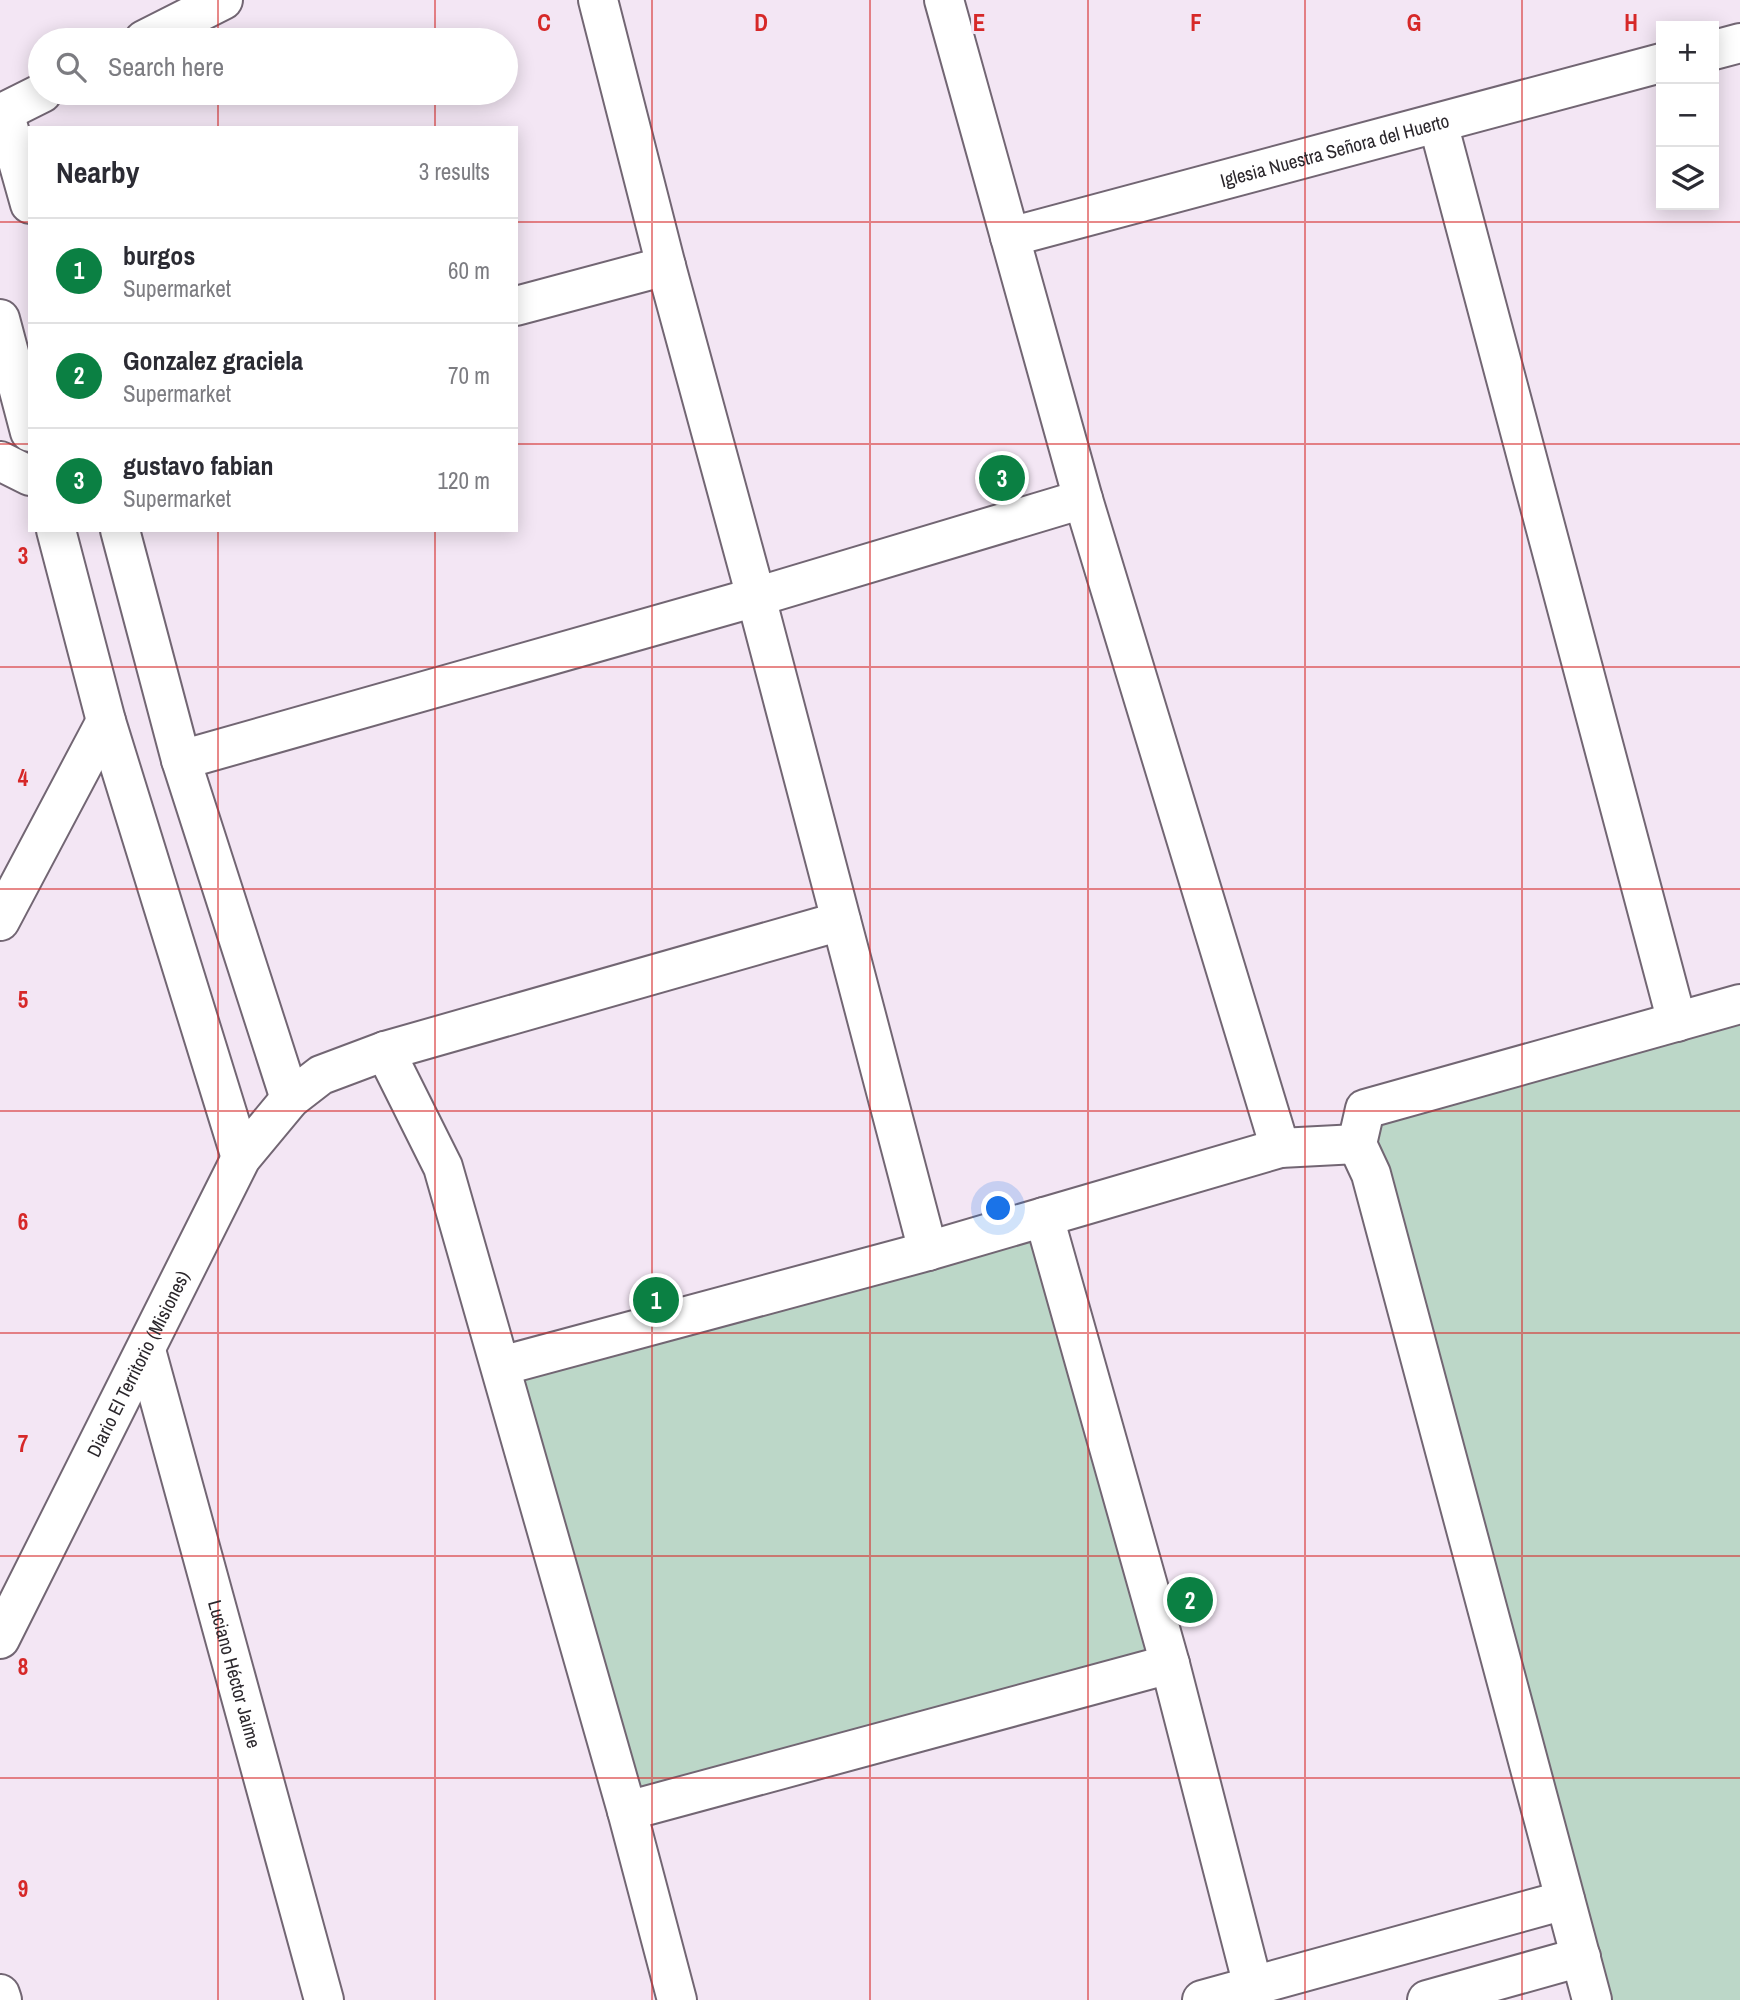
<!DOCTYPE html>
<meta charset="utf-8">
<style>
body{margin:0;font-family:"Archivo Narrow",sans-serif;background:#f7f7f7;color:#2b2b33}
.controls{position:absolute;right:21px;top:21px;display:grid;overflow:hidden;border-radius:0px;box-shadow:0 4px 18px #0003}
.controls button{width:63px;height:63px;display:grid;place-items:center;padding:0;border:0;border-bottom:2px solid #e1e1e2;background:#fff;color:#2b2b33;font:35px sans-serif}
.you{position:absolute;left:999px;top:1209px;width:24px;height:24px;margin:-18px;border:5px solid #fff;border-radius:50%;background:#1a73e8;box-shadow:0 0 0 10px #1a73e833}
.badge{display:grid;place-items:center;width:46px;height:46px;border-radius:50%;background:#0b8043;color:#fff;font-size:23px;font-weight:700}
.pin{position:absolute;translate:-50% -50%;border:4px solid #fff;box-shadow:0 2px 7px #0006}
.list{margin:0;padding:0;list-style:none}
h2{display:flex;justify-content:space-between;align-items:center;height:91px;margin:0;padding:0 28px;font-size:30px}
h2 small{font-size:23px;font-weight:400;color:#7c7c81}
.list li{display:grid;grid-template-columns:46px 1fr auto;gap:21px;align-items:center;box-sizing:border-box;height:105px;padding:0 28px;border-top:2px solid #e1e1e2}
.list b{display:block;font-size:26px;white-space:nowrap}
.list p{margin:0;font-size:23px;white-space:nowrap;color:#7c7c81}
.list em{font-size:23px;font-style:normal;color:#7c7c81}
.icon{flex:none;width:38px;height:38px;fill:none;stroke:currentColor;stroke-width:2;stroke-linecap:round;stroke-linejoin:round}
.map{position:relative;flex:none;width:1740px;height:2000px;overflow:hidden}
.search{position:absolute;background:#fff;box-shadow:0 4px 18px #0003;left:28px;top:28px;width:490px;height:77px;display:flex;align-items:center;gap:18px;box-sizing:border-box;padding:0 24px;border-radius:38px;color:#7c7c81;font-size:26px}
.panel{position:absolute;background:#fff;box-shadow:0 4px 18px #0003;left:28px;top:126px;width:490px;height:406px;border-radius:0px}
.map>svg:first-child{display:block}
.green{fill:#bcd7c8}
.lines{fill:none;stroke-linecap:round;stroke-linejoin:round}
.minor-casing{stroke:#726673;stroke-width:42}
.minor{stroke:#fff;stroke-width:38}
.grid{fill:none;stroke:#d62828;stroke-width:2;stroke-opacity:0.55}
.labels{text-anchor:middle;dominant-baseline:central;stroke-width:6;stroke-linejoin:round;paint-order:stroke}
.street-label{font-size:19px;fill:#2b272c;stroke:#f3e6f4}
.grid-label{font-size:23px;text-anchor:middle;font-weight:bold;fill:#d62828;stroke:#f3e6f4;stroke-width:6;stroke-linejoin:round;paint-order:stroke}
</style>
<div class="map">
<svg width="1740" height="2000" viewBox="0 0 1740 2000">
<rect width="100%" height="100%" fill="#f3e6f4"/>
<g class="green">
<path d="M1740 1004V2000H1595L1366 1110Z"/>
<path d="M1044 1218 1169 1664 628 1810 503 1371Z"/>
</g>
<g class="lines">
<g class="minor-casing">
<g id="minor">
<path d="M598 0 666 266 756 597 928 1251"/>
<path d="M944 0 1083 499 1280 1148"/>
<path d="M144 40 223 0"/>
<path d="M1714 50 1740 43"/>
<path d="M4 112 30 204"/>
<path d="M0 114 42 93"/>
<path d="M1438 123 1677 1022"/>
<path id="s1" d="M1010 237 1661 63"/>
<path d="M516 306 666 266"/>
<path d="M0 319 30 432"/>
<path d="M0 461 30 476"/>
<path d="M56 530 106 721 241 1158"/>
<path d="M120 530 181 760 290 1099"/>
<path d="M181 760 756 597 1083 499"/>
<path d="M0 921 106 721"/>
<path d="M385 1051 443 1167 627 1811 677 2000"/>
<path d="M1044 1217 1170 1664 1253 1986 1247 2000"/>
<path id="s2" d="M146 1350 324 2000"/>
<path d="M501 1366 928 1251 1280 1148 1357 1144"/>
<path id="s3" d="M0 1639 241 1158 290 1099 321 1075 385 1051 841 921"/>
<path d="M627 1811 1170 1664"/>
<path d="M0 1994 2 2000"/>
<path d="M1202 2000 1565 1900"/>
<path d="M1427 2000 1581 1957"/>
<path d="M1592 2000 1371 1174 1357 1144 1365 1109 1740 1004"/>
</g>
</g>
<use href="#minor" class="minor"/>
</g>
<path class="grid" d="M218 0V40M435 0V40M652 0V2000M870 0V2000M1088 0V2000M1305 0V2000M1522 0V2000M218 93V128M435 93V128M0 222H30M516 222H1740M0 444H30M516 444H1740M218 530V2000M435 530V2000M0 667H1740M0 889H1740M0 1111H1740M0 1333H1740M0 1556H1740M0 1778H1740"/>
<g class="labels">
<g class="street-label">
<text stroke="none"><textPath href="#s1" startOffset="336">Iglesia Nuestra Señora del Huerto</textPath></text>
<text stroke="none"><textPath href="#s3" startOffset="308">Diario El Territorio (Misiones)</textPath></text>
<text stroke="none"><textPath href="#s2" startOffset="336">Luciano Héctor Jaime</textPath></text>
</g>
</g>
<g class="grid-label">
<text x="544" y="31">C</text>
<text x="761" y="31">D</text>
<text x="979" y="31">E</text>
<text x="1196" y="31">F</text>
<text x="1414" y="31">G</text>
<text x="1631" y="31">H</text>
<text x="23" y="564">3</text>
<text x="23" y="786">4</text>
<text x="23" y="1008">5</text>
<text x="23" y="1230">6</text>
<text x="23" y="1452">7</text>
<text x="23" y="1675">8</text>
<text x="23" y="1897">9</text>
</g>
</svg>
<div class="controls">
<button>+</button>
<button>−</button>
<button><svg class="icon" aria-label="layers" viewBox="0 0 24 24"><path d="M12 4l9 5-9 5-9-5zM3 14l9 5 9-5"/></svg></button>
</div>
<div class="you"></div>
<div class="pin badge" style="left:656px;top:1300px">1</div>
<div class="pin badge" style="left:1190px;top:1600px">2</div>
<div class="pin badge" style="left:1002px;top:478px">3</div>
<div class="search"><svg class="icon" aria-label="search" viewBox="0 0 24 24"><circle cx="10" cy="10" r="6"/><path d="M15 15l6 6"/></svg>Search here</div>
<section class="panel">
<h2>Nearby<small>3 results</small></h2>
<ul class="list">
<li><span class="badge">1</span><div><b>burgos</b><p>Supermarket</p></div><em>60 m</em></li>
<li><span class="badge">2</span><div><b>Gonzalez graciela</b><p>Supermarket</p></div><em>70 m</em></li>
<li><span class="badge">3</span><div><b>gustavo fabian</b><p>Supermarket</p></div><em>120 m</em></li>
</ul>
</section>
</div>
